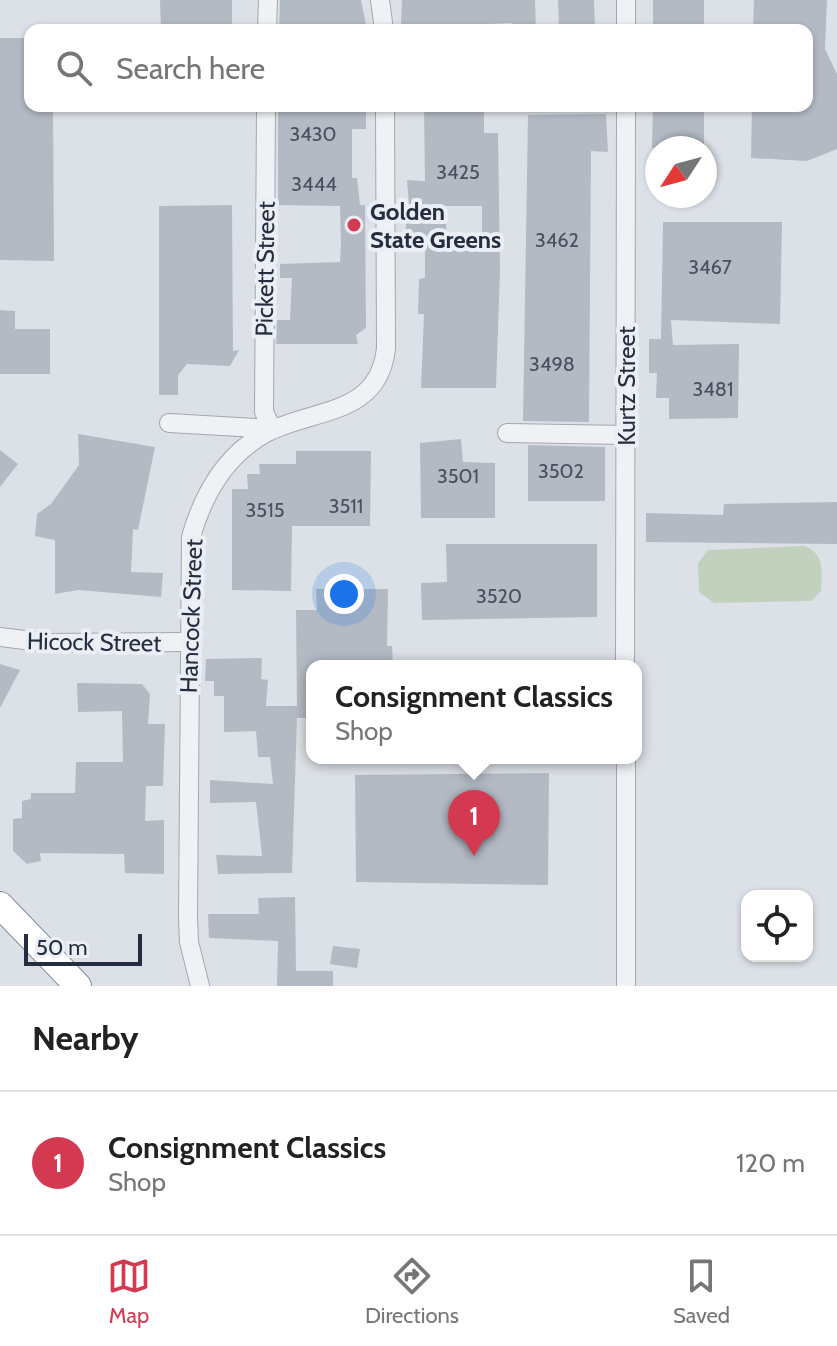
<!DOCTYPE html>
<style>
body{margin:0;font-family:Cabin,sans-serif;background:#f2f2f2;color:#222}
.controls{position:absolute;right:24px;bottom:24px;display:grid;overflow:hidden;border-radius:16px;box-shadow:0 2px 6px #0004}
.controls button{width:72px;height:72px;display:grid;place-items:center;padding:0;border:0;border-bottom:2px solid #e0e0e0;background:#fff;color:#222;font:40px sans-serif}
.compass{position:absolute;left:645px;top:136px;width:72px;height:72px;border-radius:50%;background:#fff;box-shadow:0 2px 6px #0004;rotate:234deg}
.scale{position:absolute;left:24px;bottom:20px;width:118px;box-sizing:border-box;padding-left:8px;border:4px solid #252e3e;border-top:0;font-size:22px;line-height:28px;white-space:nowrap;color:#252e3e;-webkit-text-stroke:6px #ebeff5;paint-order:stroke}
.you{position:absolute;left:344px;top:594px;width:28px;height:28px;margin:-20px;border:6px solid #fff;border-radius:50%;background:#1a73e8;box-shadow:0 0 0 12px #1a73e833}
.badge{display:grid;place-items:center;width:52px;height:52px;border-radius:50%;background:#d33a51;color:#fff;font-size:26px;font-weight:700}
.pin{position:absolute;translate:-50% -66px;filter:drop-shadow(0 2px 4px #0008)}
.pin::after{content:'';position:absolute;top:42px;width:28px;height:24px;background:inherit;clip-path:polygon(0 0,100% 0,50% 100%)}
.popup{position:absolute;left:306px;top:660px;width:336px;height:104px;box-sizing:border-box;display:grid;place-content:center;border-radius:16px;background:#fff;filter:drop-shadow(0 2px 6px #0005);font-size:26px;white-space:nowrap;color:#767676}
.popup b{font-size:30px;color:#222}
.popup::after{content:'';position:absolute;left:50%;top:100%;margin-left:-16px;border:16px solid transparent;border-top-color:#fff}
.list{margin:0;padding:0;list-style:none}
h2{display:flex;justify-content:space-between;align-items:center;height:104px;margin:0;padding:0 32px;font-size:34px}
h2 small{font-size:26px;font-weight:400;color:#767676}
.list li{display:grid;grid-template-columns:52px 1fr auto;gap:24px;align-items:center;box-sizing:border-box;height:144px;padding:0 32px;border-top:2px solid #e0e0e0}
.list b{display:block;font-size:30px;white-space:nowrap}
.list p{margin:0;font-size:26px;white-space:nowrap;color:#767676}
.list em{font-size:26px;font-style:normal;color:#767676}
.icon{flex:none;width:44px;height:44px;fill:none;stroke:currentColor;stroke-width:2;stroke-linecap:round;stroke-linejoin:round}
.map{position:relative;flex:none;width:837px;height:986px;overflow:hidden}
.search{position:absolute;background:#fff;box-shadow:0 2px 6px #0004;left:24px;right:24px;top:24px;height:88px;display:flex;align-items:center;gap:20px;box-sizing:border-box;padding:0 28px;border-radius:16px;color:#767676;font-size:30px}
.sheet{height:248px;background:#fff}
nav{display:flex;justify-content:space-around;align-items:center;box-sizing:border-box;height:112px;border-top:2px solid #e0e0e0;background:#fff;font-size:22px;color:#767676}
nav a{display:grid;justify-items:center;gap:4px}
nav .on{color:#d33a51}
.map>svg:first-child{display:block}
.pitch{fill:#c2d1bd}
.building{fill:#b3bac4;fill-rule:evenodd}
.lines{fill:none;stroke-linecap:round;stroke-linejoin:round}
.minor-casing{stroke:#a1a8b1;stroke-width:20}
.highway-casing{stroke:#838e9e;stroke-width:28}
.minor{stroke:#eff1f5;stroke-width:18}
.highway{stroke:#fff;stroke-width:26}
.poi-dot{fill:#d33a51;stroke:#ebeff5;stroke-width:3}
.labels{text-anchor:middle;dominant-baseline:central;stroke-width:8;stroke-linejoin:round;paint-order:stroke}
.number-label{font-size:20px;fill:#485160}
.poi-label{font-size:24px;font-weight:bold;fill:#252e3e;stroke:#ebeff5;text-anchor:start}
.street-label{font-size:24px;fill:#252e3e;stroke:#ebeff5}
</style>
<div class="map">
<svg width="837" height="986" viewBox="0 0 837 986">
<rect width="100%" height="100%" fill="#dce1e7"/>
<path class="pitch" d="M804 546C825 553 822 572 821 591L811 601 714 603 699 592 698 563 708 550Z"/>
<g class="building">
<path d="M160 0H232V30H161Z"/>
<path d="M280 0H361L367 30H279Z"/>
<path d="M402 0H535L536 30H512V23L486 24V30H405V24H401Z"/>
<path d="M558 0H594L595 30H559Z"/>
<rect x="653" y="0" width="51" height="30"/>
<path d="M754 0H827L825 49 837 74V149L807 161 751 158 752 106H807V30H753Z"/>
<path d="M0 38H30V106H53L54 261 0 260Z"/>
<path d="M278 106H366V129H352V178H357L360 205H365L366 328 356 335 358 344H276L277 320H290L292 278H280V264L340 262 341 242 340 206 278 205Z"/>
<path d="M424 106H484V133H498L500 271 496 388H421L424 314H418L419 279 425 278V242H406V216H410L407 180 425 181ZM445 206H482V242H447Z"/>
<path d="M653 106H704V148H652Z"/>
<path d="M606 114 608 152 591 151 589 422 523 421 528 115Z"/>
<path d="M232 205 233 351 239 350 230 366 187 364 178 375V395H159V206Z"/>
<path d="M663 222H782L780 324 671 320 673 345 739 344 738 418 669 419V398H656L657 373H649V339H661Z"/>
<path d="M0 310 15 311V329H50V374H0Z"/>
<path d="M78 434 155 447 138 530 133 529 131 572 163 573 161 597 78 590 55 594V540L35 536 37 514 51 504 79 465Z"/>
<path d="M461 439 463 462 495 463V518H421L420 443Z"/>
<path d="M528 445 605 447V501H528Z"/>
<path d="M0 450 18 464 0 487Z"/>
<path d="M296 451H371L370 526H292L291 591 232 590V489H248L247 474H260L259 464H296Z"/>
<path d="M837 502V544L646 542V513L723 515 724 504Z"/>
<path d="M446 544H597V617L422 620 421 583 447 582Z"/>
<path d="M316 589H388L387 646H392L393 666H312V718H297L292 873 218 874 216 855 262 856 256 802 210 803V780L273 784 270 757H258L256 731 224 732V696H214V681H205L206 659 262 658 261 679 268 680 266 706H297L296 610H317Z"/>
<path d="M0 664 20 670 0 708Z"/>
<path d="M77 683 142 684 150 694 148 724H165L163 786H146L145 821 164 820V874L125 873 124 854 40 853 41 861 27 864 13 851V819L22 818V801L31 799V793H75L76 762H123L122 711 78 712Z"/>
<path d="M549 773 548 885 356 882 355 775Z"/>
<path d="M295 897 296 971H333V986H277L278 941 209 938 208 914H259L258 898Z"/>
<path d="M333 946 360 949 357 968 330 964Z"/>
</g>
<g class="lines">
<g class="minor-casing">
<g id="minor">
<path d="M380 0 384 30"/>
<path d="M267 30 268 0"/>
<path d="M626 30V0"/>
<path d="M169 423 272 429 264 412 266 106"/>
<path d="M507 433 626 435"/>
<path d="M0 637 48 643 188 642"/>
<path d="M625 666 626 106"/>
<path d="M626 758V986"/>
<path d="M200 986 189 942 188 917 191 537C203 495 225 456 264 434 310 408 379 418 386 348L385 106"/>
</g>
</g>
<g class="highway-casing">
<path id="highway" d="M0 905 78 986"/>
</g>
<use href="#minor" class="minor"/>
<use href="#highway" class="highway"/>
</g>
<circle class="poi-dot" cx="354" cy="225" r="8"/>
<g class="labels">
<g class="number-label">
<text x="313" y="134">3430</text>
<text x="458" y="172">3425</text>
<text x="314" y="184">3444</text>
<text x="557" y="240">3462</text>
<text x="710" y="267">3467</text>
<text x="552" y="364">3498</text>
<text x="713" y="389">3481</text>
<text x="561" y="471">3502</text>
<text x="458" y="476">3501</text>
<text x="346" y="506">3511</text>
<text x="265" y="510">3515</text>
<text x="499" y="596">3520</text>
</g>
<g class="poi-label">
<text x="370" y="211">Golden<tspan x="370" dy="28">State Greens</tspan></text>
</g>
<g class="street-label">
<text transform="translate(265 269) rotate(-89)">Pickett Street</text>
<text transform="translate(626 386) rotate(-90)">Kurtz Street</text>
<text transform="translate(191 616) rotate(-88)">Hancock Street</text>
<text transform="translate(94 642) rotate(1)">Hicock Street</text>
</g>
</g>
</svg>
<div class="controls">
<button><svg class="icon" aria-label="locate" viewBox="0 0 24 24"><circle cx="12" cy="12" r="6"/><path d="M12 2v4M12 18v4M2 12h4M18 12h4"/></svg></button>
</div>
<svg class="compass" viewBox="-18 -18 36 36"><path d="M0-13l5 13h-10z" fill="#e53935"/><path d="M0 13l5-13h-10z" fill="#767676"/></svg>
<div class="scale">50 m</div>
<div class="you"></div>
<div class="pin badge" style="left:474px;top:856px">1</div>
<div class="popup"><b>Consignment Classics</b>Shop</div>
<div class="search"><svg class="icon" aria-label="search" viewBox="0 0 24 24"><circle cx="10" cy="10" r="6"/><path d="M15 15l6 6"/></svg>Search here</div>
</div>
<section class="sheet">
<h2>Nearby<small></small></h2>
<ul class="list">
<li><span class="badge">1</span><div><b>Consignment Classics</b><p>Shop</p></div><em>120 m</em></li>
</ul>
</section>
<nav>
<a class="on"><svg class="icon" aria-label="map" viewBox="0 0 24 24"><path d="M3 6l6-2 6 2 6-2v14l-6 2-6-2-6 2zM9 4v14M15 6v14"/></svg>Map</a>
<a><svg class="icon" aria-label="directions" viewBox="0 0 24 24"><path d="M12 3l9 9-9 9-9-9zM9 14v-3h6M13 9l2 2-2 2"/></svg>Directions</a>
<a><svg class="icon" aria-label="saved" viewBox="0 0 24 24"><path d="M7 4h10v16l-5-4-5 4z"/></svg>Saved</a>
</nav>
